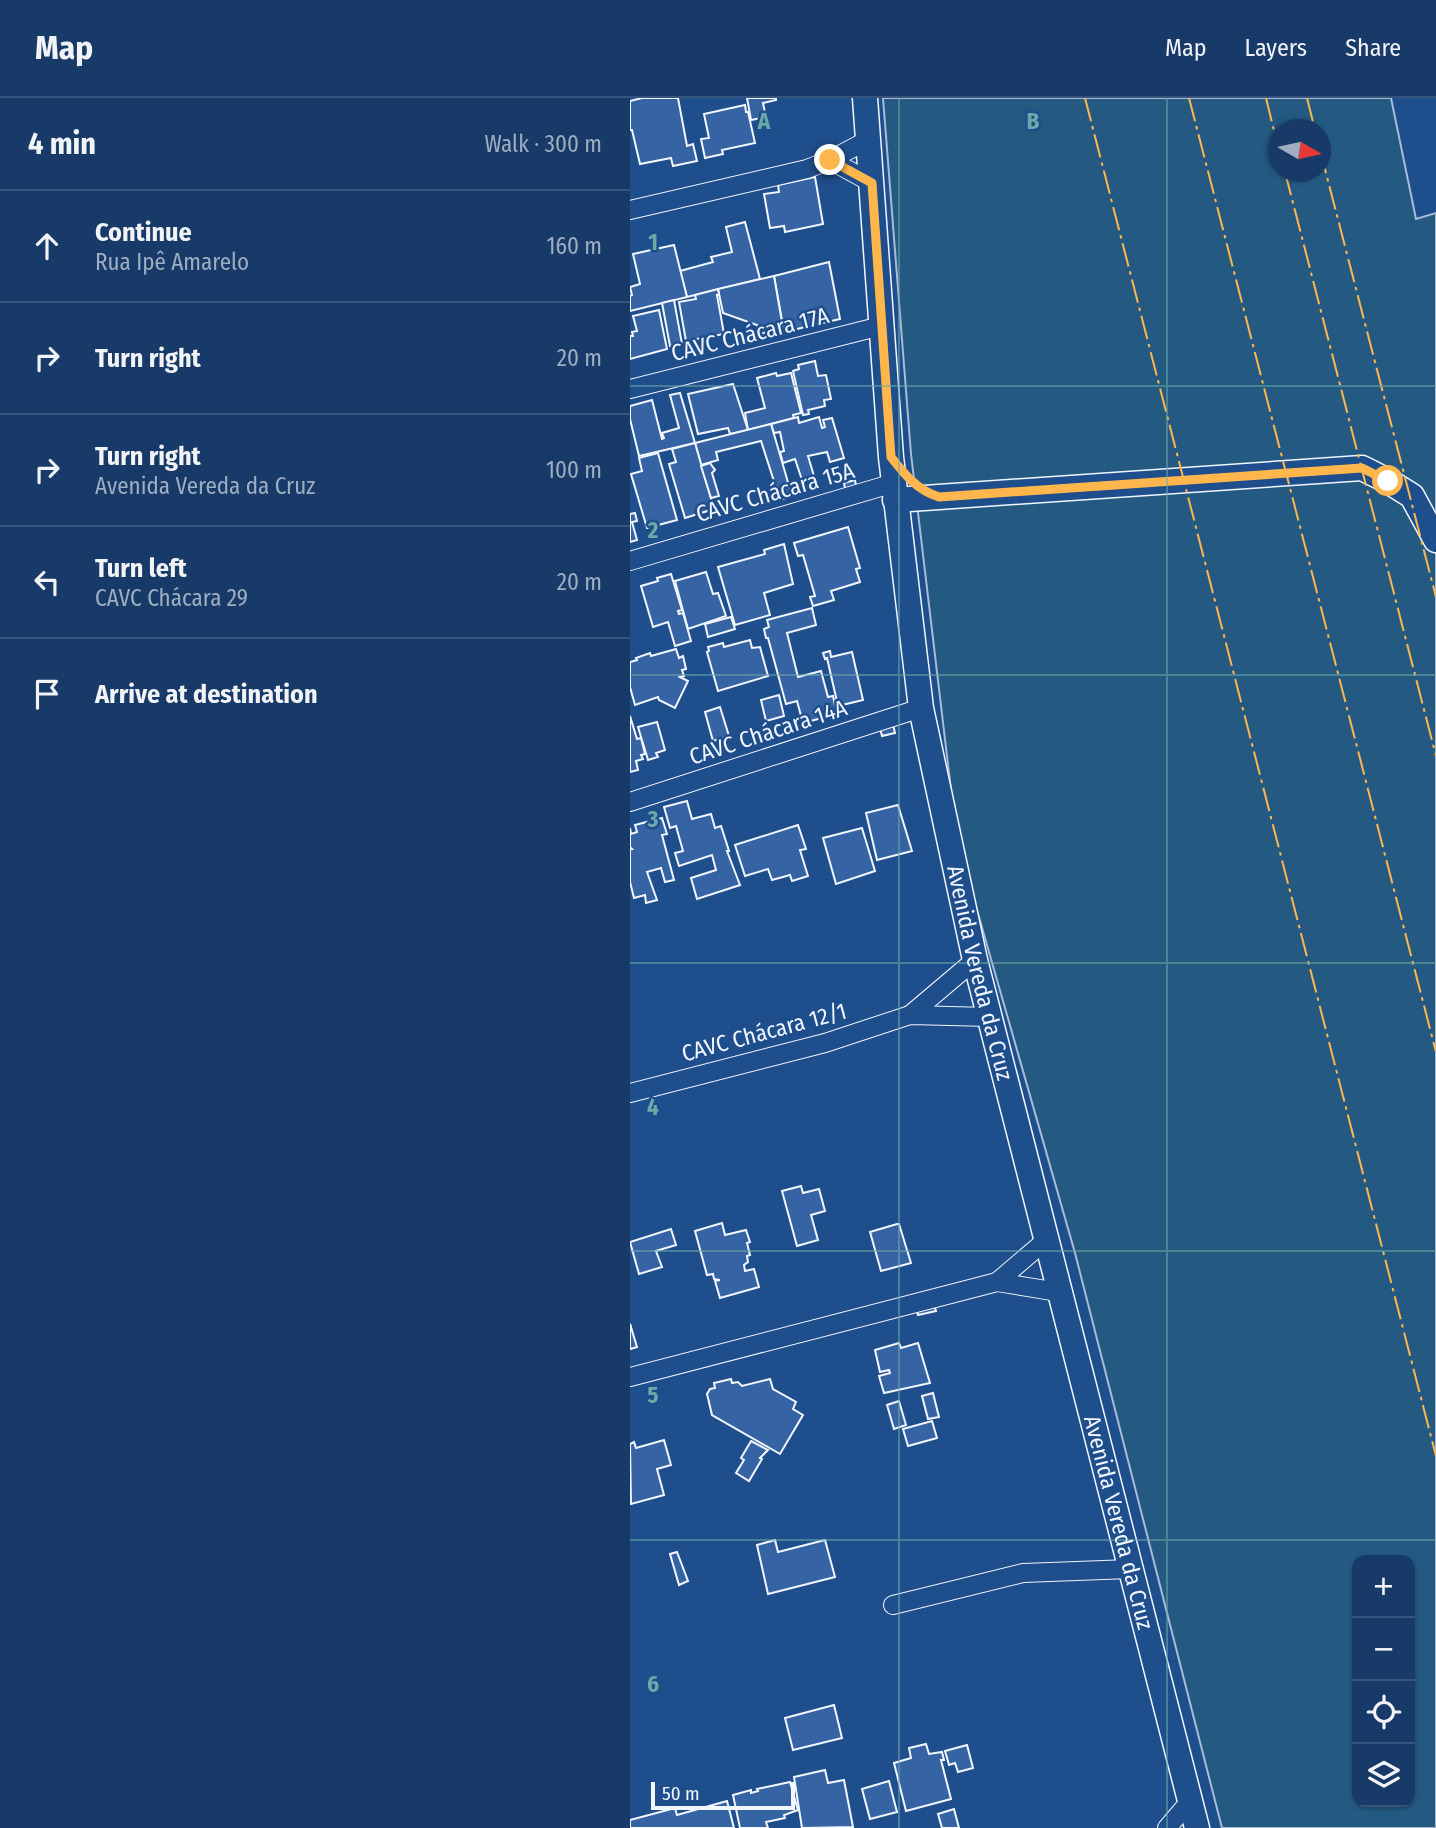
<!DOCTYPE html>
<meta charset="utf-8">
<style>
body{margin:0;font-family:"Fira Sans Condensed",sans-serif;background:#244571;color:#f1f3f6}
.controls{position:absolute;right:21px;bottom:21px;display:grid;overflow:hidden;border-radius:14px;box-shadow:0 2px 5px #0004}
.controls button{width:63px;height:63px;display:grid;place-items:center;padding:0;border:0;border-bottom:2px solid #36547d;background:#173a69;color:#f1f3f6;font:35px sans-serif}
.compass{position:absolute;left:638px;top:21px;width:63px;height:63px;border-radius:50%;background:#173a69;box-shadow:0 2px 5px #0004;rotate:99deg}
.scale{position:absolute;left:21px;bottom:18px;width:144px;box-sizing:border-box;padding-left:7px;border:4px solid #f2f6ff;border-top:0;font-size:19px;line-height:24px;white-space:nowrap;color:#f2f6ff;-webkit-text-stroke:5px #1f4e8c;paint-order:stroke}
.stop{position:absolute;width:21px;height:21px;margin:-16px;border:5px solid #ffb74d;border-radius:50%;background:#fff}
.stop.end{background:#ffb74d;border-color:#fff;box-shadow:0 2px 7px #0008}
.list{margin:0;padding:0;list-style:none}
h2{display:flex;justify-content:space-between;align-items:center;height:91px;margin:0;padding:0 28px;font-size:30px}
h2 small{font-size:23px;font-weight:400;color:#9eadc0}
.list li{display:grid;grid-template-columns:46px 1fr auto;gap:21px;align-items:center;box-sizing:border-box;height:112px;padding:0 28px;border-top:2px solid #36547d}
.list b{display:block;font-size:26px;white-space:nowrap}
.list p{margin:0;font-size:23px;white-space:nowrap;color:#9eadc0}
.list em{font-size:23px;font-style:normal;color:#9eadc0}
.icon{flex:none;width:38px;height:38px;fill:none;stroke:currentColor;stroke-width:2;stroke-linecap:round;stroke-linejoin:round}
.map{position:relative;flex:none;width:806px;height:1730px;overflow:hidden}
header{display:flex;align-items:center;gap:42px;box-sizing:border-box;height:98px;padding:0 35px;background:#173a69;border-bottom:2px solid #36547d}
header strong{font-size:33px}
nav{display:flex;gap:38px;margin-inline-start:auto;font-size:24px}
main{display:flex}
aside{flex:1;background:#173a69}
.map>svg:first-child{display:block}
.green{fill:#245a82;stroke:#a8bbd7;stroke-width:2;fill-rule:evenodd}
.building{fill:#3563a3;stroke:#f2f6ff;stroke-width:2}
.lines{fill:none;stroke-linecap:round;stroke-linejoin:round}
.street-casing{stroke:#f2f6ff;stroke-width:20}
.secondary-casing{stroke:#f2f6ff;stroke-width:27}
.street{stroke:#1f4e8c;stroke-width:18}
.secondary{stroke:#1f4e8c;stroke-width:24}
.power{stroke:#ffb74d;stroke-width:2;stroke-dasharray:24 5 3.5 5;stroke-linecap:butt}
.route{stroke:#ffb74d;stroke-width:9}
.grid{fill:none;stroke:#6aa9a8;stroke-width:2;stroke-opacity:0.55}
.labels{text-anchor:middle;dominant-baseline:central;stroke-width:5;stroke-linejoin:round;paint-order:stroke}
.street-label{font-size:23px;fill:#f2f6ff;stroke:#1f4e8c}
.grid-label{font-size:23px;text-anchor:middle;font-weight:bold;fill:#6aa9a8;stroke:#1f4e8c;stroke-width:5;stroke-linejoin:round;paint-order:stroke}
</style>
<header>
<strong>Map</strong>
<nav><a>Map</a><a>Layers</a><a>Share</a></nav>
</header>
<main>
<aside>
<h2>4 min<small>Walk · 300 m</small></h2>
<ul class="list">
<li><svg class="icon" aria-label="ahead" viewBox="0 0 24 24"><path d="M12 20V5M6 11l6-6 6 6"/></svg><div><b>Continue</b><p>Rua Ipê Amarelo</p></div><em>160 m</em></li>
<li><svg class="icon" aria-label="right" viewBox="0 0 24 24"><path d="M7 20v-9h11M14 6l5 5-5 5"/></svg><div><b>Turn right</b></div><em>20 m</em></li>
<li><svg class="icon" aria-label="right" viewBox="0 0 24 24"><path d="M7 20v-9h11M14 6l5 5-5 5"/></svg><div><b>Turn right</b><p>Avenida Vereda da Cruz</p></div><em>100 m</em></li>
<li><svg class="icon" aria-label="left" viewBox="0 0 24 24"><path d="M17 20v-9H6M10 6l-5 5 5 5"/></svg><div><b>Turn left</b><p>CAVC Chácara 29</p></div><em>20 m</em></li>
<li><svg class="icon" aria-label="arrive" viewBox="0 0 24 24"><path d="M6 21V4h12l-3 4 3 4H6"/></svg><div><b>Arrive at destination</b></div></li>
</ul>
</aside>
<div class="map">
<svg width="806" height="1730" viewBox="0 0 806 1730">
<rect width="100%" height="100%" fill="#1f4e8c"/>
<path class="green" d="M253 0H761L786 121 806 115V1730H592L445 1155 327 742 281 356ZM648 32H690V74H648ZM727 1462H780V1704H727Z"/>
<g class="building">
<path d="M12 0H48L57 48 63 46 67 63 43 68 41 60 10 66 2 32H0V3Z"/>
<path d="M117 0H146V2L133 5 136 19 121 22Z"/>
<path d="M115 7 116 14H118L125 45 92 52 93 56 75 60 71 41 79 40 74 16Z"/>
<path d="M185 79 193 126 155 134 154 128 140 130 134 96 149 94 148 87Z"/>
<path d="M115 124 130 181 57 199 50 173 83 164 81 159 102 154 96 129Z"/>
<path d="M44 147 57 199 0 213V198L2 197 0 189 10 186 3 156Z"/>
<path d="M199 164 210 221 154 234 144 178Z"/>
<path d="M144 178 153 230 130 236 127 227 93 215 88 191Z"/>
<path d="M88 191 89 197H87L94 236 56 243 49 204 66 201 65 197Z"/>
<path d="M44 202 52 246 40 248 32 205Z"/>
<path d="M29 212 37 251 0 261V238H3L2 234 7 233 3 218Z"/>
<path d="M185 263 188 278 196 277 201 301 194 302 195 308 178 312 179 316 173 317 163 273 169 271 168 267Z"/>
<path d="M146 275 147 278 161 275 171 315 163 317 164 320 118 332 115 315 135 310 127 280Z"/>
<path d="M103 286 118 332 100 336 98 330 68 336 58 296Z"/>
<path d="M50 295 65 345 9 358 0 321V308L22 302 32 341 34 340 32 335 49 330 40 297Z"/>
<path d="M168 319 169 325 189 319 192 330 195 329 193 322 202 320 214 360 200 364 197 354 178 358 184 378 172 382 165 361 153 365 150 354 154 353 150 334 144 335 141 326Z"/>
<path d="M141 326 162 398 150 402 131 343 86 354 88 362 71 367 65 345Z"/>
<path d="M65 345 84 411 55 420 39 366 46 364 42 351Z"/>
<path d="M28 355 47 422 17 430 1 376 12 373 9 360Z"/>
<path d="M80 365 85 372 82 375 89 398 81 400 71 368Z"/>
<path d="M225 382 227 394 216 396 214 385Z"/>
<path d="M5 415 7 423 2 424 7 442 0 444V416Z"/>
<path d="M218 429 230 470 226 471 230 484 201 493 204 502 183 508 180 499 185 498 173 457 168 458 164 445Z"/>
<path d="M154 446 163 486 134 495 140 517 105 527 88 469 135 456 134 452Z"/>
<path d="M76 474 83 496 88 495 96 518 58 531 45 483Z"/>
<path d="M41 476 52 512 48 513 49 516 53 515 61 543 45 548 38 524 23 529 11 488 28 483 27 480Z"/>
<path d="M182 510 186 527 157 535 168 579 191 573 198 599 203 598 207 616 173 625 167 603 156 606 138 540H136L134 531 139 529 137 522Z"/>
<path d="M101 519 105 531 78 539 75 526Z"/>
<path d="M120 542 122 550 130 549 138 578 88 593 77 554 79 553 78 549 93 545 94 549Z"/>
<path d="M46 551 49 560 53 558 56 571 52 572 54 578 50 579 58 583 45 610 29 602 28 599 5 607 0 589V564L7 562 6 560 20 555 21 558Z"/>
<path d="M200 553 201 559 222 554 233 602 208 608 197 560 195 561 193 555Z"/>
<path d="M149 597 154 618 136 623 131 602Z"/>
<path d="M90 609 99 638 83 643 75 614Z"/>
<path d="M0 618 7 641 11 640 15 656 11 657 13 661 6 663 8 672 0 674Z"/>
<path d="M27 624 35 652 26 655 28 659 18 662 8 629Z"/>
<path d="M263 626 265 635 252 638 250 630Z"/>
<path d="M57 703 62 721 81 716 85 730 91 728 99 753H97L110 787 67 801 61 780 86 772 82 757 49 768 45 755 53 753 46 728 40 730 34 709Z"/>
<path d="M268 707 282 753 247 762 236 715Z"/>
<path d="M32 720 37 736 32 737 44 782 35 784 31 770 17 774 27 802 16 805 15 797 4 800 0 784V751H2L0 749V730L1 736 7 734 5 727Z"/>
<path d="M168 727 176 751 170 752 178 778 162 783 160 777 142 782 138 771 115 778 105 747Z"/>
<path d="M232 730 245 773 206 786 193 740Z"/>
<path d="M171 1088 173 1095 189 1091 195 1113 181 1117 188 1142 167 1148 152 1093Z"/>
<path d="M92 1125 95 1137 116 1132 120 1144 117 1145 120 1157 117 1158 118 1164 114 1167 115 1173 124 1171 129 1189 90 1200 85 1183 90 1182 84 1181 83 1176 77 1177 65 1133Z"/>
<path d="M267 1126H269L281 1165 251 1173 240 1134Z"/>
<path d="M41 1131 46 1147 26 1153 32 1169 9 1176 0 1144Z"/>
<path d="M302 1201 306 1213 288 1217 285 1206Z"/>
<path d="M0 1226 6 1249 0 1251Z"/>
<path d="M0 1226 7 1249 0 1251Z"/>
<path d="M269 1245 271 1250 288 1245 300 1285 254 1295 249 1278 260 1275 259 1272 250 1274 245 1252Z"/>
<path d="M101 1281 102 1285 108 1284 112 1288 140 1281 143 1291 166 1304 163 1311 173 1317 150 1356 82 1317 77 1296 80 1291 85 1290 84 1285Z"/>
<path d="M303 1295 309 1319 298 1321 292 1298Z"/>
<path d="M269 1303 276 1327 264 1331 257 1307Z"/>
<path d="M302 1323 307 1340 278 1348 273 1331Z"/>
<path d="M34 1342 41 1367 27 1371 34 1397 1 1406 0 1346 4 1344 6 1350Z"/>
<path d="M121 1343 138 1352 130 1360 132 1361 119 1383 106 1375 114 1362 111 1360Z"/>
<path d="M145 1442 148 1454 195 1442 205 1479 138 1496 127 1447Z"/>
<path d="M47 1454 58 1483 49 1487 40 1456Z"/>
<path d="M204 1607 212 1640 163 1652 155 1620Z"/>
<path d="M296 1646 299 1656 312 1654 314 1662H311L321 1701 276 1713 264 1665 281 1660 279 1650Z"/>
<path d="M337 1647 343 1670 328 1674 325 1665 319 1667 315 1653Z"/>
<path d="M195 1672 198 1685 214 1682 223 1729 172 1730 164 1679Z"/>
<path d="M259 1683 267 1714 240 1721 232 1691Z"/>
<path d="M160 1684 168 1712 154 1717 155 1720 136 1724 138 1730H110L103 1697 121 1692V1695L128 1693 127 1691Z"/>
<path d="M97 1703 104 1730H0V1722L45 1710 47 1717Z"/>
<path d="M324 1711 329 1730H312L308 1716Z"/>
</g>
<g class="lines">
<g class="street-casing">
<g id="street">
<path d="M200 62 242 85"/>
<path d="M0 112 177 71 200 62 238 42"/>
<path d="M0 291 251 228"/>
<path d="M0 463 264 385"/>
<path d="M0 704 291 610"/>
<path d="M280 917 345 862"/>
<path d="M0 995 195 945 280 917 359 919"/>
<path d="M367 1184 415 1143"/>
<path d="M0 1279 367 1184 428 1194"/>
<path d="M263 1507 393 1475 500 1471"/>
<path d="M537 1730 560 1703"/>
</g>
</g>
<g class="secondary-casing">
<g id="secondary">
<path id="s1" d="M235 0 261 359 291 610 345 862 567 1730"/>
<path d="M265 402 732 370 758 383 782 398 806 442"/>
</g>
</g>
<use href="#street" class="street"/>
<use href="#secondary" class="secondary"/>
<g class="power">
<path d="M455 0 806 1358"/>
<path d="M559 0 806 954"/>
<path d="M636 0 648 49"/>
<path d="M677 0 685 32"/>
<path d="M690 52 806 499"/>
<path d="M655 74 806 658"/>
</g>
</g>
<g class="lines">
<path class="route" d="M200 62 242 85 261 359C275 377 287 392 309 399L732 370 758 383"/>
</g>
<path class="grid" d="M269 0V1730M537 0V1730M0 288H806M0 577H806M0 865H806M0 1153H806M0 1442H806"/>
<g class="labels">
<g class="street-label">
<text transform="translate(120 236) rotate(-14)">CAVC Chácara 17A</text>
<text transform="translate(145 394) rotate(-16)">CAVC Chácara 15A</text>
<text transform="translate(138 634) rotate(-18)">CAVC Chácara 14A</text>
<text stroke="none"><textPath href="#s1" startOffset="884">Avenida Vereda da Cruz</textPath></text>
<text transform="translate(134 934) rotate(-15)">CAVC Chácara 12/1</text>
<text stroke="none"><textPath href="#s1" startOffset="1451">Avenida Vereda da Cruz</textPath></text>
</g>
</g>
<g class="grid-label">
<text x="134" y="31">A</text>
<text x="403" y="31">B</text>
<text x="23" y="152">1</text>
<text x="23" y="440">2</text>
<text x="23" y="729">3</text>
<text x="23" y="1017">4</text>
<text x="23" y="1305">5</text>
<text x="23" y="1594">6</text>
</g>
</svg>
<div class="controls">
<button>+</button>
<button>−</button>
<button><svg class="icon" aria-label="locate" viewBox="0 0 24 24"><circle cx="12" cy="12" r="6"/><path d="M12 2v4M12 18v4M2 12h4M18 12h4"/></svg></button>
<button><svg class="icon" aria-label="layers" viewBox="0 0 24 24"><path d="M12 4l9 5-9 5-9-5zM3 14l9 5 9-5"/></svg></button>
</div>
<svg class="compass" viewBox="-18 -18 36 36"><path d="M0-13l5 13h-10z" fill="#e53935"/><path d="M0 13l5-13h-10z" fill="#9eadc0"/></svg>
<div class="scale">50 m</div>
<div class="stop" style="left:758px;top:383px"></div>
<div class="stop end" style="left:200px;top:62px"></div>
</div>
</main>
